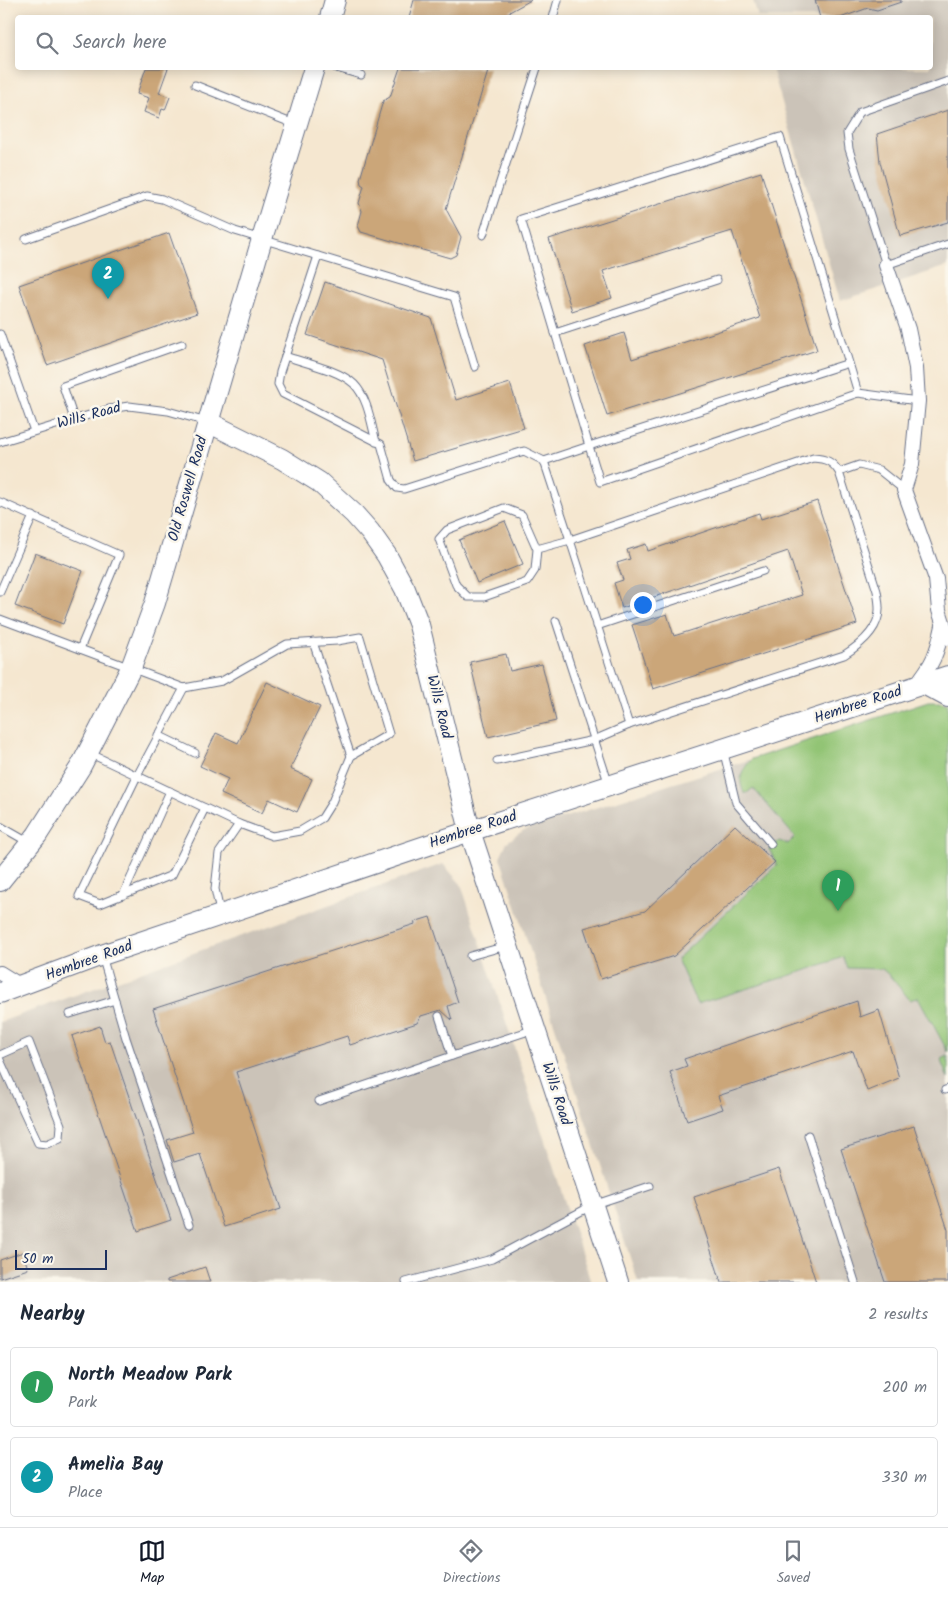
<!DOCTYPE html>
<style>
body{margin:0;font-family:Kalam,sans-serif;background:#f2f2f3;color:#1f2937}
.scale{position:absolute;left:15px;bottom:12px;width:92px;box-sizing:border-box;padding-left:5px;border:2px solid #1b2f5e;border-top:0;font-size:14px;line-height:18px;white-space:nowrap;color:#1b2f5e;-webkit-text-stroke:4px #fbf7ec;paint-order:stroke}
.you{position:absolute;left:642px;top:604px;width:18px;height:18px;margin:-12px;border:4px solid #fff;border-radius:50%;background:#1a73e8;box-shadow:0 0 0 8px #1a73e833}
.badge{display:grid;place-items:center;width:32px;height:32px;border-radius:50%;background:#111827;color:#fff;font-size:16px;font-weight:700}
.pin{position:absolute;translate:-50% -41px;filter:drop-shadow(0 1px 2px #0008)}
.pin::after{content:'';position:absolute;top:26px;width:18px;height:15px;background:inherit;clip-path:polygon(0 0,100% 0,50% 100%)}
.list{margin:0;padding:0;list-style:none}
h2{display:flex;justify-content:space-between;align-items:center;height:65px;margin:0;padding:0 20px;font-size:21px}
h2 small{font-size:16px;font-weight:400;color:#747a83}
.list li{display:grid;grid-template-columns:32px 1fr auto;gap:15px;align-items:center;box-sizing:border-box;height:80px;margin:0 10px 10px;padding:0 10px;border:1px solid #e0e1e3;border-radius:5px}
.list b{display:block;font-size:19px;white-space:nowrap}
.list p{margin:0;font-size:16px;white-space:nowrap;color:#747a83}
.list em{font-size:16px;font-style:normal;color:#747a83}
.icon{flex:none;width:28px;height:28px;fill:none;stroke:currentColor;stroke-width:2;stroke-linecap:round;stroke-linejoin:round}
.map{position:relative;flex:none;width:948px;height:1282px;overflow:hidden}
.search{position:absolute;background:#fff;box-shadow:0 2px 12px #0003;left:15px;right:15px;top:15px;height:55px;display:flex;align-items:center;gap:12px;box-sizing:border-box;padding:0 18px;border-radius:5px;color:#747a83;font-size:19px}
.sheet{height:245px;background:#fff}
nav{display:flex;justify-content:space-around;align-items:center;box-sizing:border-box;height:70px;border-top:1px solid #e0e1e3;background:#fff;font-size:14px;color:#747a83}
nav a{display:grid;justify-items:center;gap:2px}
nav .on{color:#111827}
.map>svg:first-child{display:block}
.industrial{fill:#cbc3b8}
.green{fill:#92c475;stroke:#567a6a}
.building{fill:#cba679}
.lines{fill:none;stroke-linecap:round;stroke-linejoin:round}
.lane-casing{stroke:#676f86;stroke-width:9}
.street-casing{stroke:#676f86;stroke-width:16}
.secondary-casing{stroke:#676f86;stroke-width:22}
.lane{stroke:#fff;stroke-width:7}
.street{stroke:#fff;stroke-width:14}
.secondary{stroke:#fff;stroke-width:20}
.labels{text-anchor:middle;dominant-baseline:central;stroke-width:5;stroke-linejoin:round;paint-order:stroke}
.street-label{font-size:15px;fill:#1b2f5e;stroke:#fbf7ec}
</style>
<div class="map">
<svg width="948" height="1282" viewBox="0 0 948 1282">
<rect width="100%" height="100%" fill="#fbf7ec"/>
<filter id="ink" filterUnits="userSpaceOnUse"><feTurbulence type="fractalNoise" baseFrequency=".02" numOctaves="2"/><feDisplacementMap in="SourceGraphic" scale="10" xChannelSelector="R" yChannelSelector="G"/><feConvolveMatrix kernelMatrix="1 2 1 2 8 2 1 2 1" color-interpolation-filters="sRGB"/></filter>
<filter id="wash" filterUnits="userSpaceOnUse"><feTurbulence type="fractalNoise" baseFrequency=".0096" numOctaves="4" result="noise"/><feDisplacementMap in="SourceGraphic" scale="20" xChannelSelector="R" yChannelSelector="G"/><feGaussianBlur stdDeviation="1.12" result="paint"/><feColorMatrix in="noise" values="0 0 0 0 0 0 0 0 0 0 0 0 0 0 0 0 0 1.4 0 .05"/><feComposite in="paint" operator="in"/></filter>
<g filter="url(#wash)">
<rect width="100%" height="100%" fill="#f5e7d0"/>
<g class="industrial">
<path d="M753 0H948V266L840 301 772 68H930V18L758 17Z"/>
<path d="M752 759 743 769 740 779 742 787 747 793 753 787 795 837 788 844 769 849 777 865 677 959 801 972 843 957 882 969 918 997 948 1052V1056L942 1059 948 1078V1282H638L500 857 507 842 524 830Z"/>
<path d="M443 864 461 884 591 1282H0V1022Z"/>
</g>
<g class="green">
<path d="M928 701H942L948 703V1052L918 997 910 1000 889 975 882 969 847 968 843 957 801 972 697 1004 677 959 777 865 769 849 779 841 788 844 795 837 753 788 747 793H744C737 777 742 770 752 759Z"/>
<path d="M948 1056V1078L941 1061 942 1059Z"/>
</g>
<g id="blocks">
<g class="building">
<path d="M414 0H531L504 15V18H409Z"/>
<path d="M815 0H901V2L877 10 868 8 840 18H820Z"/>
<path d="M146 68H168L159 93 170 97 165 110 162 109 159 118 144 112 149 98 137 94Z"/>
<path d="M400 68H489L446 209 461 237 456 255 450 258 361 232 358 226 362 211 359 203 364 186 361 184 360 179 383 101 390 97Z"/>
<path d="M948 110V222L900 236 880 162 877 134Z"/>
<path d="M761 172 817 350 607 416 585 346 624 333 632 359 760 318 732 231 603 271 612 298 572 311 549 239Z"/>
<path d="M169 233 197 313 47 365 19 285Z"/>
<path d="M325 282 431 318 456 400 510 383 524 428 413 461 382 360 307 335Z"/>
<path d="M817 501 857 624 653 689 632 625 667 614 674 636 802 595 788 551 622 608 614 583 623 580 617 563 630 559 627 550 646 544 648 551 759 513 761 519Z"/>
<path d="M505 521 523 564 477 583 459 540Z"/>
<path d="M35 553 83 571 63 624 15 606Z"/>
<path d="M506 654 510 671 542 664 556 721 488 737 470 662Z"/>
<path d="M267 682 320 707 290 769 312 779 297 812 269 799 262 813 221 794 228 779 200 766 216 733 238 743Z"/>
<path d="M735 825 775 862 674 956 601 979 584 928 645 911Z"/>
<path d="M430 917 458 1002 448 1006 452 1020 441 1010 421 1016 417 1023 350 1045 347 1036 236 1072 281 1209 224 1227 200 1154 174 1162 167 1140 193 1132 153 1009 415 924 414 922Z"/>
<path d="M857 1001 860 1017 879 1010 899 1078 867 1091 853 1051 718 1096 723 1109 687 1121 670 1072 687 1066 684 1059Z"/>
<path d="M100 1026 105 1042 110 1041 171 1220 138 1231 72 1036Z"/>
<path d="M914 1126 948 1230V1282H885L841 1149Z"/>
<path d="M779 1169 816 1282H721L694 1197Z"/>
<path d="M23 1252 28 1269 0 1278V1260Z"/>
<path d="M205 1267 210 1282H167V1280Z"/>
</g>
</g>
</g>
<g filter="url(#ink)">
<use href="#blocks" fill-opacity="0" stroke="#676f86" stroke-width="1"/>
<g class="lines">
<g class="lane-casing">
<g id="lane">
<path d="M553 18 558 0"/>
<path d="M336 68 361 75"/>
<path d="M948 81 860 112 847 133 849 149 886 265 948 244"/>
<path d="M195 85 294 124"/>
<path d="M483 235 537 68"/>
<path d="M26 239 147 196 162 199 235 231 454 297 475 367"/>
<path d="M318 256 280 372 278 384 283 394 381 444 391 480 397 488 404 489 524 451 544 461 570 540 537 549 522 515 504 508 447 530 439 539 456 585 468 597H484L527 582 535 570 537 549"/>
<path d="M555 333 717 280"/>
<path d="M0 334 34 431"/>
<path d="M285 356C305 363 339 370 354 384 368 398 371 423 376 442"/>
<path d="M858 393 918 401"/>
<path d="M74 419 63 386 182 344"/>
<path d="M0 442 109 409 129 406 168 411 207 422"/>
<path d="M544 461 589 446 600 482 858 393 849 363 780 137 521 219 589 446 849 363"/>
<path d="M839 472 877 591C878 597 879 602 879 608 880 629 860 645 844 655L629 725 570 540 813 458C826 459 832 461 839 472L859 465 879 470 904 490"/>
<path d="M0 502 119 555 80 649"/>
<path d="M0 592 33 516"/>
<path d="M0 619 184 688 222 681 287 644 337 641 360 637 389 734 351 756 332 802 322 818 300 831 272 836 239 824"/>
<path d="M556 621 609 785"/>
<path d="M597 626 763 571"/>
<path d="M313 642 351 756"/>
<path d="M184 688 137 776 79 896 100 904 172 875 205 808"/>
<path d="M158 735 195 753"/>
<path d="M723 749 736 803 771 844"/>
<path d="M89 753 239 824 219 853 215 889 220 912"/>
<path d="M497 761 594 740 629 725"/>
<path d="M0 826 28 842"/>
<path d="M123 895 170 791"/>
<path d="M102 956 126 1038 189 1225"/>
<path d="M470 956 506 946"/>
<path d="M70 1014 115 1000"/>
<path d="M439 1016 452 1056 535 1029"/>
<path d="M0 1055 29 1042 61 1125 60 1138 47 1144 38 1143 0 1060"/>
<path d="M945 1090 948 1089"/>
<path d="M319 1101 452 1056"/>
<path d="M808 1135 855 1282"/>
<path d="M406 1282 492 1259 593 1205 650 1186"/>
</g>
</g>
<g class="street-casing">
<g id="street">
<path d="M886 265 908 329 916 368 918 401 912 464 904 490 936 579 939 610 948 638"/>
<path d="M915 686C933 664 937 654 943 626"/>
<path d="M0 973 21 986"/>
</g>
</g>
<g class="secondary-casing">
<g id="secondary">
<path d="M330 18 335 0"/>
<path d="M208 422 282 459 319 482 354 514 370 532 387 556 405 589 419 625 470 831 618 1282"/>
<path d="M924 684 948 697"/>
<path d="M0 881 37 835 81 766 131 668 155 603 262 239 314 68"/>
<path d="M0 993 102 955 470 831 948 676"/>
</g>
</g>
<use href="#lane" class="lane"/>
<use href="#street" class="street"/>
<use href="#secondary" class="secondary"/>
</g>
</g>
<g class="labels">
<g class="street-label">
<text transform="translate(89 416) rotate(-15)">Wills Road</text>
<text transform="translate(188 489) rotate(-74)">Old Roswell Road</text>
<text transform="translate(858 705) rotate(-18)">Hembree Road</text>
<text transform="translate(439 707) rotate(76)">Wills Road</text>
<text transform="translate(473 830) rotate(-18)">Hembree Road</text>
<text transform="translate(89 961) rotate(-20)">Hembree Road</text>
<text transform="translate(556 1094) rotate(72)">Wills Road</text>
</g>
</g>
</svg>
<div class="scale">50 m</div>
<div class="you"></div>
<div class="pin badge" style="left:838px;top:911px;background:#2e9e5b">1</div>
<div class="pin badge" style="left:108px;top:299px;background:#0f9aa8">2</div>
<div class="search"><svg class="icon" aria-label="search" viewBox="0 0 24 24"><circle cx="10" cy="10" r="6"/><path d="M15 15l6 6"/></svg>Search here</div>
</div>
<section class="sheet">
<h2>Nearby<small>2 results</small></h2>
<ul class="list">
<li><span class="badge" style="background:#2e9e5b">1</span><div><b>North Meadow Park</b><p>Park</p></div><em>200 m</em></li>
<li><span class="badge" style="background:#0f9aa8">2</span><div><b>Amelia Bay</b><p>Place</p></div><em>330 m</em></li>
</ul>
</section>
<nav>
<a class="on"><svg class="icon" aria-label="map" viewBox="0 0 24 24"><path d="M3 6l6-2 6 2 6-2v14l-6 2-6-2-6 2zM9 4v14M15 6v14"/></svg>Map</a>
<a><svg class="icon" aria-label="directions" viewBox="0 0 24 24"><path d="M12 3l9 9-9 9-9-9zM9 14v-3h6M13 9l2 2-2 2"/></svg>Directions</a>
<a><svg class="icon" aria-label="saved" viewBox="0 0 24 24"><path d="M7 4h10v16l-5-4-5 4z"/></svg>Saved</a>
</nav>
